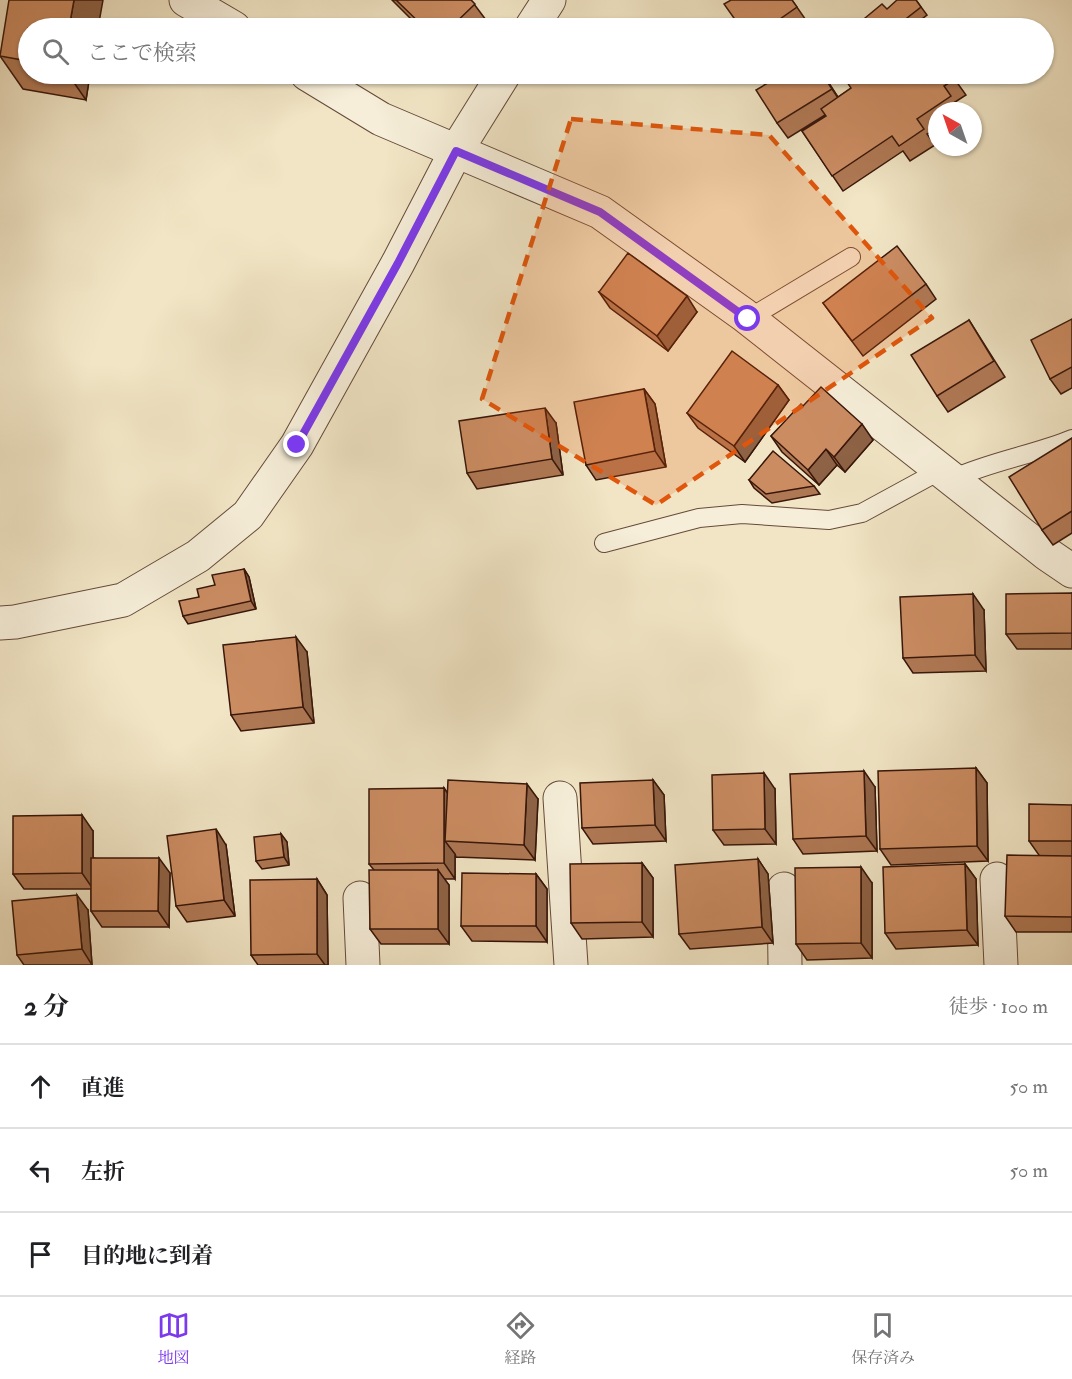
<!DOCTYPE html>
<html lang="ja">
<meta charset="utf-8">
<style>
body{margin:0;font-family:"IM FELL Double Pica","Noto Serif JP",serif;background:#f2f2f2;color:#202124}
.compass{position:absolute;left:928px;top:102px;width:54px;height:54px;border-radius:50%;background:#fff;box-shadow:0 2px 4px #0004;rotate:320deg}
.stop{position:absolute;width:18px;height:18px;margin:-14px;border:4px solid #7c3aed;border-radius:50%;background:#fff}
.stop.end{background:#7c3aed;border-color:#fff;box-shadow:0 2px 6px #0008}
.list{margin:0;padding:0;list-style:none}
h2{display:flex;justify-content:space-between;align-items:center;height:78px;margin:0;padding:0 24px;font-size:26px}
h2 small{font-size:20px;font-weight:400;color:#757577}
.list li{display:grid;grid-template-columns:39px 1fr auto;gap:18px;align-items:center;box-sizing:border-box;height:84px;padding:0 24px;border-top:2px solid #e0e0e0}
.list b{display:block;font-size:22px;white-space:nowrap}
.list em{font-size:20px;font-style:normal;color:#757577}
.icon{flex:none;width:33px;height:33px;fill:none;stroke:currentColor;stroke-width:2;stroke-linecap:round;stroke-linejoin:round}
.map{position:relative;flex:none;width:1072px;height:965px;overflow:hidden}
.search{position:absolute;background:#fff;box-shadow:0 2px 4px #0004;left:18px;right:18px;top:18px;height:66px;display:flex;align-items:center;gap:15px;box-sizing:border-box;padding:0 21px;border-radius:33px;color:#757577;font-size:22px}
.sheet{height:330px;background:#fff}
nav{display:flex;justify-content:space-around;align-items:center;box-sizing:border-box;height:84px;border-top:2px solid #e0e0e0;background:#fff;font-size:16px;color:#757577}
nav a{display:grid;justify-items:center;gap:3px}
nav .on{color:#7c3aed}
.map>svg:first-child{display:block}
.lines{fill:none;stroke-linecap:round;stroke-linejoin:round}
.service-casing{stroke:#664a39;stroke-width:20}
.minor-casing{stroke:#664a39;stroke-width:35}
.service{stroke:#f6eed9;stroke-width:18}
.minor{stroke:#f6eed9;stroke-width:33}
.wall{fill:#af7854;stroke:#38160a;stroke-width:1.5}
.shaded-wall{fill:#8e6245;stroke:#38160a;stroke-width:1.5}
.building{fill:#cb8c62;stroke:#38160a;stroke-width:1.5}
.route{stroke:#7c3aed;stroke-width:8}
.marked{fill:#df560c;fill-opacity:0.2;stroke:#df560c;stroke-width:4.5;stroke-dasharray:12 8;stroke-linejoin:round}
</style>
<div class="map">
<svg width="1072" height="965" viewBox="0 0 1072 965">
<rect width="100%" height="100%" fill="#f1e5c5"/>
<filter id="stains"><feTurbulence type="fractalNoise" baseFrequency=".00333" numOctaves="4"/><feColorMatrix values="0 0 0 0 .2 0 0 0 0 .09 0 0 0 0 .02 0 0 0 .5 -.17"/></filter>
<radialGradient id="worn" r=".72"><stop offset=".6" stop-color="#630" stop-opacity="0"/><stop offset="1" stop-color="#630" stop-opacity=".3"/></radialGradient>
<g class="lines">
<g class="service-casing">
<g id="service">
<path d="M748 319 851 257"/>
<path d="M952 479C991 461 1033 455 1072 439"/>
<path d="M604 543 699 518 742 514 829 520 862 513 941 470"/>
</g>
</g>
<g class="minor-casing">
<g id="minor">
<path d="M186 0 234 28"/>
<path d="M531 28 549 0"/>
<path d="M307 74 381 119 600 212 744 315 1047 554 1072 571"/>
<path d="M0 623 15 622 123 600 198 556 248 515 297 445 398 263 456 151 504 74"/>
<path d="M560 798 571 965"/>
<path d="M997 879 1001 965"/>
<path d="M784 889 785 965"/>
<path d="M360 898 363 965"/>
</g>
</g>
<use href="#service" class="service"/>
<use href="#minor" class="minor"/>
</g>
<g class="wall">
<path d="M392 0H471L486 20 477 28H420Z"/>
<path d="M792 0 808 23 800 28H741Z"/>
<path d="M916 0 927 15 910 28H853L887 9Z"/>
<path d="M28 28V74H90L86 100 23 89 0 56Z"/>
<path d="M783 74H823L838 97 851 88 857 75 951 74 966 95 955 102 961 111H937V128L927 134 935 145 910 161 903 151 843 191 802 131 826 116 825 115 788 138 777 123Z"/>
<path d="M926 284 936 299 863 356 823 303Z"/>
<path d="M599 292 697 312 668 351 610 308Z"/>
<path d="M1072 319V388L1061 394 1050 379Z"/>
<path d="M969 320 979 336 1005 377 948 412 937 396Z"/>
<path d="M778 385 789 400 745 462 698 428 687 413Z"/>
<path d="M644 389 655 404 666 467 596 480 586 465Z"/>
<path d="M803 406 873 440 845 472 837 465 819 485 782 452 771 436Z"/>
<path d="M556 423 563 475 477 489 467 473Z"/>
<path d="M1072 438V533L1053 545 1042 530Z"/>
<path d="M749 480 814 486 820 494 772 503 754 488Z"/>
<path d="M244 569 249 577 256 609 188 624 183 616 199 597 215 585Z"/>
<path d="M1072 593V649H1017L1006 634Z"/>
<path d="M984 610 986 671 913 673 903 658Z"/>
<path d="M307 652 314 723 241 731 231 715Z"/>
<path d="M976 768 987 783 988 861 891 865 880 849Z"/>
<path d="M653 780 664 795 666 841 593 844 582 828Z"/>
<path d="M875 787 877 851 803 854 793 839Z"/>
<path d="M444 788 448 794 538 799 535 860 456 857 455 854V879H444L449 885V944H381L370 929 374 870 369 864Z"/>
<path d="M775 789 776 844 724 845 713 830Z"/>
<path d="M1072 805V932H1016L1005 916 1039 855 1029 841Z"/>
<path d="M93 831V858L170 873 169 927H102L91 911V889H24L13 874Z"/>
<path d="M281 834 287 842 289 865 262 869 256 861Z"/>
<path d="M226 845 235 916 187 922 176 906Z"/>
<path d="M758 859 768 874 773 943 690 949 679 934Z"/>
<path d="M642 863 653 878V937L582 939 571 923Z"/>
<path d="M965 864 976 879 978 945 896 949 885 933Z"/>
<path d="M536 874 547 889V942L472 941 461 926Z"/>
<path d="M317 879 327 895 328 965H258L251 955Z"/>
<path d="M872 883V958L807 960 796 944Z"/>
<path d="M88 910 92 965H24L17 955Z"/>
</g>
<g class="shaded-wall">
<path d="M74 0H103L98 28H69Z"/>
<path d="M68 74H90L86 100Z"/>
<path d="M822 74H823L842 104Z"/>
<path d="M687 296 697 312 668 351 657 336Z"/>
<path d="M778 385 789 400 745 462 734 446Z"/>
<path d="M644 389 655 404 666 467 655 451Z"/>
<path d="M545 408 556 423 563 475 552 459Z"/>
<path d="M862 424 873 440 845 472 834 457Z"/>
<path d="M826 449 837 465 819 485 808 470Z"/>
<path d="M244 569 249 577 256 609 251 601Z"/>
<path d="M973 594 984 610 986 671 975 655Z"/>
<path d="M296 637 307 652 314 723 303 707Z"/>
<path d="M976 768 987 783 988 861 977 846Z"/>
<path d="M864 771 875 787 877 851 866 836Z"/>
<path d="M764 773 775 789 776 844 765 829Z"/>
<path d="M653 780 664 795 666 841 655 825Z"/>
<path d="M527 784 538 799 535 860 524 845Z"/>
<path d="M444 788 455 804 445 841 455 854V879L444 863Z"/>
<path d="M82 815 93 831V889L82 873Z"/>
<path d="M216 829 226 845 235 916 224 900Z"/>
<path d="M281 834 287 842 289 865 284 857Z"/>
<path d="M159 858 170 873 169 927 158 911Z"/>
<path d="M758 859 768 874 773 943 762 927Z"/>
<path d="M642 863 653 878V937L642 922Z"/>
<path d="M965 864 976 879 978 945 967 930Z"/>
<path d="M861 867 872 883V958L861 943Z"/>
<path d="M438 870 449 885V944L438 929Z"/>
<path d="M536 874 547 889V942L536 926Z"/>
<path d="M317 879 327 895 328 965H325L317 954Z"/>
<path d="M77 895 88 910 92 965 82 949Z"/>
</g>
<g class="building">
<path d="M9 0H74L69 28H28V61L0 56Z"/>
<path d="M396 0H471L475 4 450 28H425Z"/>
<path d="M731 0H792L797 7 767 28H741L724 4Z"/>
<path d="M897 0H916L921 7 894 28H853L882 4 887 9Z"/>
<path d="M918 25 921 28H912Z"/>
<path d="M783 74H822L832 89 777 123 756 90Z"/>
<path d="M856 74H951L955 79 944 86 951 96 917 119 924 129 899 146 892 136 832 176 802 131 826 116 821 109 851 88 847 82 857 75Z"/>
<path d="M897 246 926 284 852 341 823 303Z"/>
<path d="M628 253 687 296 657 336 599 292Z"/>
<path d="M1072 319V367L1050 379 1031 340Z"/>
<path d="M969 320 994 361 937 396 911 355Z"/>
<path d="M732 351 778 385 734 446 687 413Z"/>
<path d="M821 387 862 424 834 457 826 449 808 470 771 436 801 404 803 406Z"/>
<path d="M644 389 655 451 586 465 574 402Z"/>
<path d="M545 408 552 459 467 473 459 421Z"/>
<path d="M1072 438V511L1042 530 1009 477Z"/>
<path d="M773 451 814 486 766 494 749 480Z"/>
<path d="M244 569 251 601 183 616 179 601 199 597 197 589 215 585 212 575Z"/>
<path d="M1072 593V633L1006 634V594Z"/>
<path d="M973 594 975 655 903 658 900 597Z"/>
<path d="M296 637 303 707 231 715 223 645Z"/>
<path d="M976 768 977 846 880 849 878 771Z"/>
<path d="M864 771 866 836 793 839 790 774Z"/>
<path d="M764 773 765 829 713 830 712 775Z"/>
<path d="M448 780 527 784 524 845 445 841Z"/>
<path d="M653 780 655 825 582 828 580 783Z"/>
<path d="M444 788V863L369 864V789Z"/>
<path d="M1029 804 1072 805V841H1029Z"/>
<path d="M82 815V873L13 874V816Z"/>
<path d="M216 829 224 900 176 906 167 836Z"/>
<path d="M281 834 284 857 256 861 254 837Z"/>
<path d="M1007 855 1072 856V917L1005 916Z"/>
<path d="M91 858H159L158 911H91Z"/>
<path d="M758 859 762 927 679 934 675 865Z"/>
<path d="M642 863V922L571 923 570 864Z"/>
<path d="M965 864 967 930 885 933 883 867Z"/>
<path d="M861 867V943L796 944 795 868Z"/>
<path d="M369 870H438V929H370Z"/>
<path d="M462 873 536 874V926H461Z"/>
<path d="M317 879V954L251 955 250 880Z"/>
<path d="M77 895 82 949 17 955 12 901Z"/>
</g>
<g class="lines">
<path class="route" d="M297 445 398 263 456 151 600 212 748 319"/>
</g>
<path class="marked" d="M571 119 769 135 932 318 656 505 482 399Z"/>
<rect width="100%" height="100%" filter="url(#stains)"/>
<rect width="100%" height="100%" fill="url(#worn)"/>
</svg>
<svg class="compass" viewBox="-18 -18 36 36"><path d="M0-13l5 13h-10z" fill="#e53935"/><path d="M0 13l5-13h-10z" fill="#757577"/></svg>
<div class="stop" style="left:748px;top:319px"></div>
<div class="stop end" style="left:297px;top:445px"></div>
<div class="search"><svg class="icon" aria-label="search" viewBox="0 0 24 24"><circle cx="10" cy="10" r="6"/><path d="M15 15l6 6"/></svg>ここで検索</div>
</div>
<section class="sheet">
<h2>2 分<small>徒歩 · 100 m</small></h2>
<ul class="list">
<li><svg class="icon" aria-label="ahead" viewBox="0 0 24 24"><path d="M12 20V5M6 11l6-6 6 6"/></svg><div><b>直進</b></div><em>50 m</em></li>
<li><svg class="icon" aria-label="left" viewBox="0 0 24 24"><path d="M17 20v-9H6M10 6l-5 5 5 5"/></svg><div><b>左折</b></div><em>50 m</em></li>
<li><svg class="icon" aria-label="arrive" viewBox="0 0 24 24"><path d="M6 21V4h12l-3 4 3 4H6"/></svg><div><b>目的地に到着</b></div></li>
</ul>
</section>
<nav>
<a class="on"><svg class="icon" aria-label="map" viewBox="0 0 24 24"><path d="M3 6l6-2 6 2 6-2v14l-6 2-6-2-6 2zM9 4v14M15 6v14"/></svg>地図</a>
<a><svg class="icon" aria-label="directions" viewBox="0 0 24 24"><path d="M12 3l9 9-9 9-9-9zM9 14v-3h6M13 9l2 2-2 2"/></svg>経路</a>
<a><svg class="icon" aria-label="saved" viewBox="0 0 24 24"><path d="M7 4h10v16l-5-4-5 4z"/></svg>保存済み</a>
</nav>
